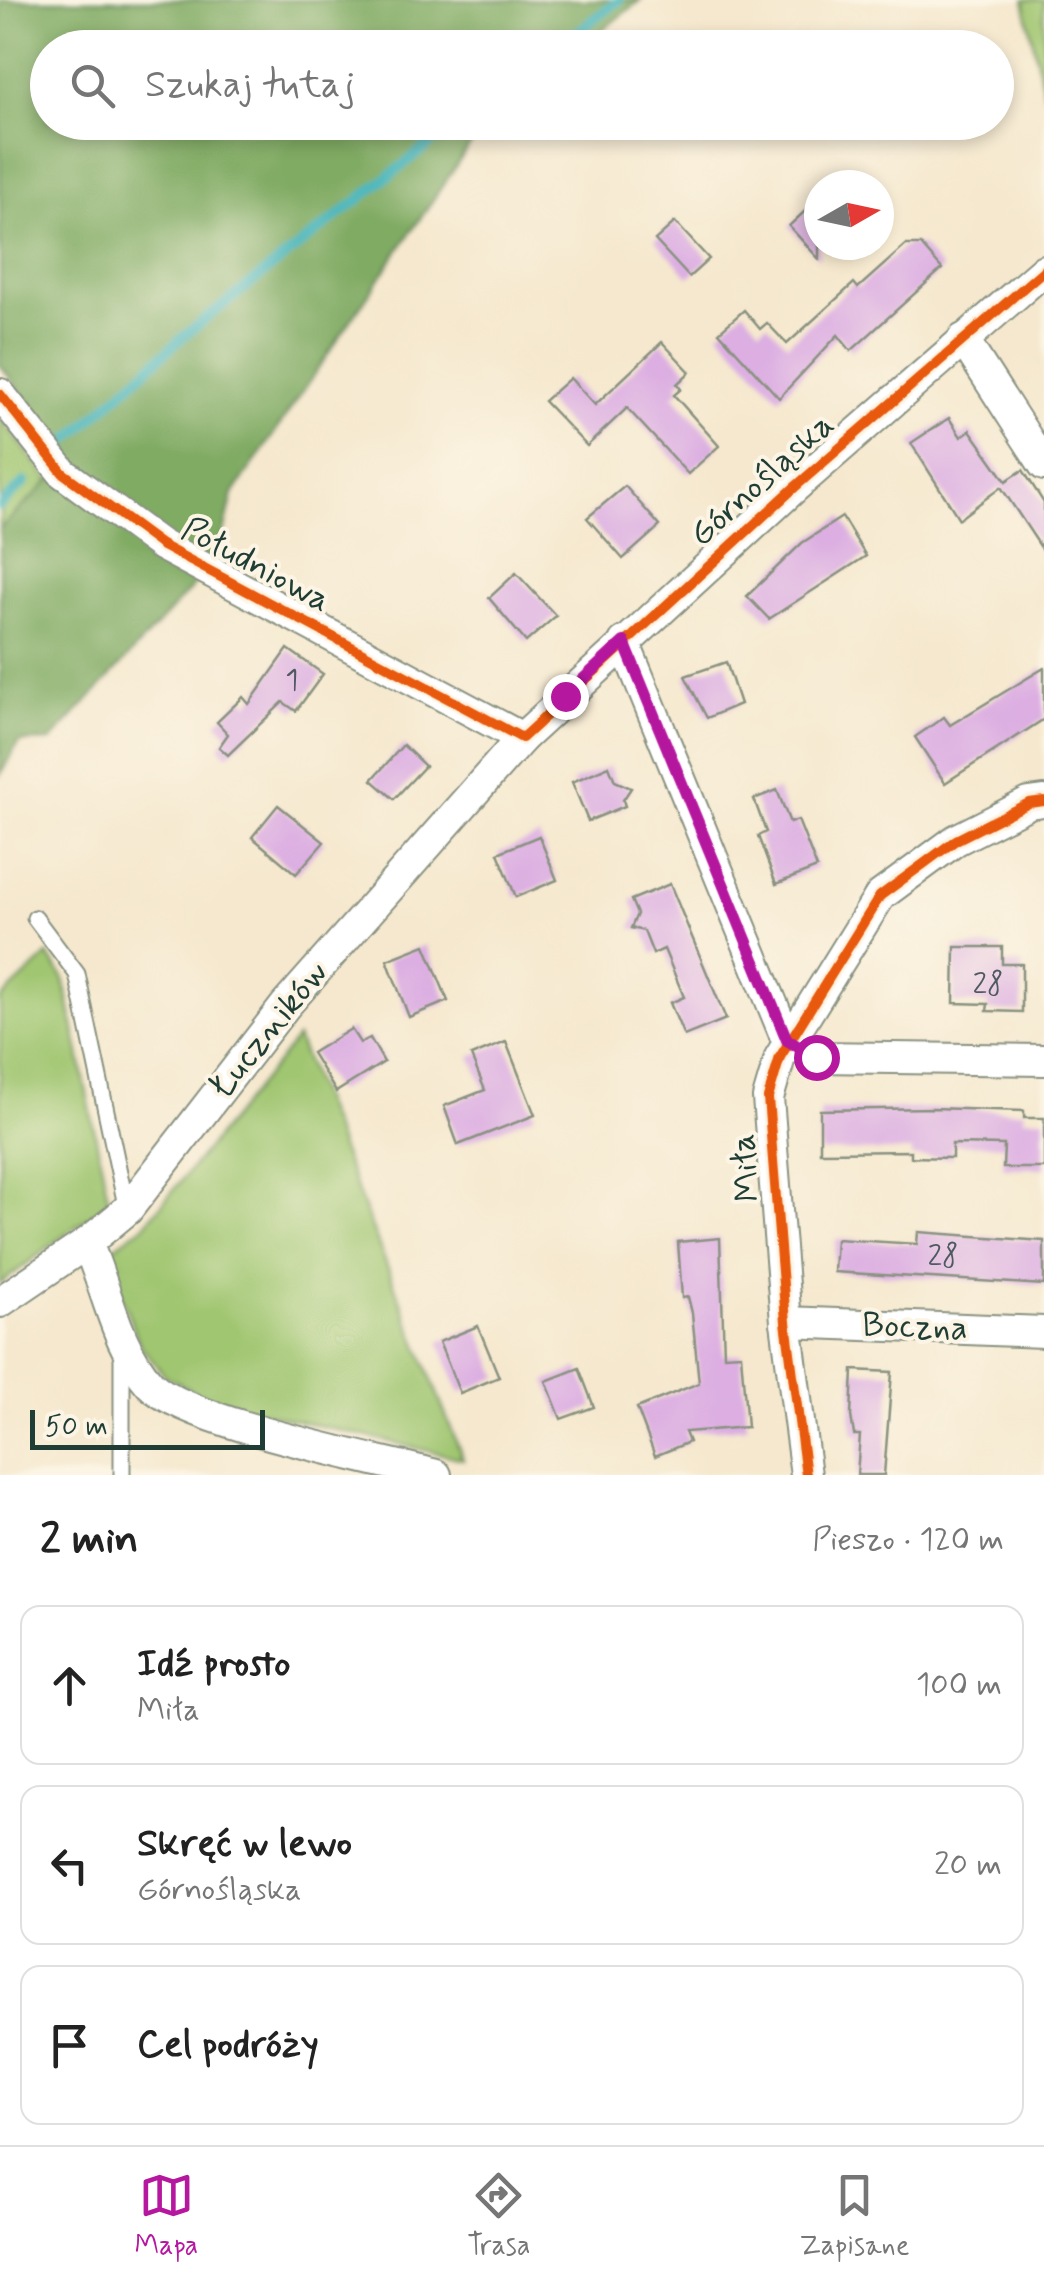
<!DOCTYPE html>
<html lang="pl">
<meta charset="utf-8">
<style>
body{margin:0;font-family:Mynerve,sans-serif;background:#f6f6f6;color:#222}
.compass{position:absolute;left:804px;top:170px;width:90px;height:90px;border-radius:50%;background:#fff;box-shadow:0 5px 15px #0003;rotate:81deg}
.scale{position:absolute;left:30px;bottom:25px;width:235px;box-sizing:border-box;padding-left:10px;border:5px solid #1f3d34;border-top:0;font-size:28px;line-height:35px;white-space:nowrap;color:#1f3d34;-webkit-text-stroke:8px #fcf5e5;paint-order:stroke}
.stop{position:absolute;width:30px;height:30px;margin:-22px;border:8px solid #b5179e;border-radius:50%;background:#fff}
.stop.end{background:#b5179e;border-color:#fff;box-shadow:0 2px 10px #0008}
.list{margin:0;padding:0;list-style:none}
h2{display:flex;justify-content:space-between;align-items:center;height:130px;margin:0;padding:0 40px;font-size:42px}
h2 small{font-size:32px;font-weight:400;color:#767676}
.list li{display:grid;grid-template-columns:65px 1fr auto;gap:30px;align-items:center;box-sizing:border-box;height:160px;margin:0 20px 20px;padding:0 20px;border:2px solid #e0e0e0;border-radius:20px}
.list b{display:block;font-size:38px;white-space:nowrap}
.list p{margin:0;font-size:32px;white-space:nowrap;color:#767676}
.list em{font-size:32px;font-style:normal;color:#767676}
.icon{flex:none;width:55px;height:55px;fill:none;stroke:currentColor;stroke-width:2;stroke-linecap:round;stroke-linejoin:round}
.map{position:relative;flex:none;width:1044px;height:1475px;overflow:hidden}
.search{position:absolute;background:#fff;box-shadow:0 5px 15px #0003;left:30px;right:30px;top:30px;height:110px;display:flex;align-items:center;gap:25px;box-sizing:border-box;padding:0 35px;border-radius:55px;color:#767676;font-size:38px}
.sheet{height:670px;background:#fff}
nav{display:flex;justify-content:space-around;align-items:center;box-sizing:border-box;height:140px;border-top:2px solid #e0e0e0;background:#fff;font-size:28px;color:#767676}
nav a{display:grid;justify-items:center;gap:5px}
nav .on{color:#b5179e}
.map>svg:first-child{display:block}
.green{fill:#a0c671;stroke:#608252;stroke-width:2.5}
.forest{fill:#80ab63;stroke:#50744c;stroke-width:2.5}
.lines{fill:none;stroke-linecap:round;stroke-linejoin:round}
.stream{stroke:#42b3b9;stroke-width:10}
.building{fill:#dcaee2}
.service-casing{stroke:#8a9281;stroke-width:19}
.minor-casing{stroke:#8a9281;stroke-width:34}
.service{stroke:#fff;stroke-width:15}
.minor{stroke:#fff;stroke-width:30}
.cycleway-casing{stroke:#fcf5e5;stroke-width:16}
.cycleway{stroke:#e8590c;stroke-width:10}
.route{stroke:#b5179e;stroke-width:12}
.labels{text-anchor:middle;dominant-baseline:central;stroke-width:8;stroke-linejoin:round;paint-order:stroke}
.number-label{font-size:30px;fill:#4e5960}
.street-label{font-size:35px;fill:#1f3d34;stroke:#fcf5e5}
</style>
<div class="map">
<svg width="1044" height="1475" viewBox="0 0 1044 1475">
<rect width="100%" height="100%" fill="#fcf5e5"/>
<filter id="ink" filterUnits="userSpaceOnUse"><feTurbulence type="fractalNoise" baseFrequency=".01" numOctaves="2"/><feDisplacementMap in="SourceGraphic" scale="20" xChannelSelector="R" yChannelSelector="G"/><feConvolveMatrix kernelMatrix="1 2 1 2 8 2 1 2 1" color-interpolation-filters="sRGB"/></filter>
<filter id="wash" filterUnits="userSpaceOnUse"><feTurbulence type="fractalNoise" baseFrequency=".0048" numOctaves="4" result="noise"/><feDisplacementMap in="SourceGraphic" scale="40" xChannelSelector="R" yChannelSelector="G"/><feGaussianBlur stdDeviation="2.25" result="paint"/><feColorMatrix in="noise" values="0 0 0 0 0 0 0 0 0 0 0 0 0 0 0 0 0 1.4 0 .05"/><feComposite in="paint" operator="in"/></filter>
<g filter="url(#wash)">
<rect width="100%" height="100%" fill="#f5e8ce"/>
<g class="green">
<path d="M1024 0H1044V94Z"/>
<path d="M0 418 50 481 0 529Z"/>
<path d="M48 955 64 979 109 1202 0 1284V1000Z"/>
<path d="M297 1038 463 1459 213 1401 165 1376 140 1345 105 1254 144 1226Z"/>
</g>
<path class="forest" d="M0 0H641L580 47 48 48V122L485 123 233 494 218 559 51 741 19 742 0 775V529L72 459 0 365Z"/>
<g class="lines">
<g class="stream">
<path d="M556 48 619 0"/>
<path d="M66 442 184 336 458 122"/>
<path d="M0 506 25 482"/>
</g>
</g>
<g id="blocks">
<g class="building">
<path d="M819 198V259L789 226Z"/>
<path d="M675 222 709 259 689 277 655 240Z"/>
<path d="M906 245H921L942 269 851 351 838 335 779 398 719 332 744 310 760 329 767 323 787 344 854 283 858 288Z"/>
<path d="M662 342 690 372 677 384 681 389 674 395 719 446 688 474 627 408 587 446 544 401 570 378 595 405Z"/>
<path d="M949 418 961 437 970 430 1006 481 1023 470 1044 503V552L1001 487 959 519 911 443Z"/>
<path d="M625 486 660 526 623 559 587 518Z"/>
<path d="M842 517 866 556 769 619 747 596 802 543Z"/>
<path d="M516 573 556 616 526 642 489 598Z"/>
<path d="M288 649 323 674 296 711 283 702 228 755 219 747 228 734 217 722 243 697 249 704Z"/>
<path d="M726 662 740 704 707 718 685 676Z"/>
<path d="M1044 668V719L945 783 915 737 944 717 950 725Z"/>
<path d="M403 745 425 766 394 799 372 780Z"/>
<path d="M609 766 615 781 631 788 623 800 625 806 588 821 572 782Z"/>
<path d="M777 790 790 823 798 820 817 868 776 884 758 836 766 832 754 799Z"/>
<path d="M278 805 324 842 296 874 252 837Z"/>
<path d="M539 836 557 880 516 897 498 853Z"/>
<path d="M670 884 726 1019 684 1036 670 1003 684 997 664 949 653 954 644 931 631 928 637 914 631 900Z"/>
<path d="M425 945 448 1001 409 1017 387 960Z"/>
<path d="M955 947H1002V964H1022V1012L987 1011 988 1004 954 1003Z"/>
<path d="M351 1029 360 1043 370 1038 384 1062 336 1092 312 1053Z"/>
<path d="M506 1042 535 1115 458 1145 444 1106 485 1090 471 1056Z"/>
<path d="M933 1108 1024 1111V1118H1044V1168H1003L1004 1145 952 1144V1158L911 1157V1151L820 1152V1110Z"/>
<path d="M918 1232 1044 1241V1285L834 1272 836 1239 917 1244Z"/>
<path d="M720 1238 724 1355 741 1354 747 1427 685 1432 689 1442 655 1456 637 1408 699 1383 692 1313 688 1297 682 1298 678 1242Z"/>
<path d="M478 1326 499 1377 460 1393 439 1342Z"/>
<path d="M579 1368 594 1407 561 1419 546 1381Z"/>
<path d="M853 1370 892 1372 884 1475H857L860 1435H854L851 1416Z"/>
</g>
</g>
</g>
<g filter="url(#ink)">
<use href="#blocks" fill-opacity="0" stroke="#8a9281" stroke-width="2.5"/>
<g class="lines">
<g class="service-casing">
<g id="service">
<path d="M35 918 77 974 127 1210"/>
<path d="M122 1475V1350"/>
</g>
</g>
<g class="minor-casing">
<g id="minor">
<path d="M963 339 1044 465"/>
<path d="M0 394 63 473 161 545 522 738"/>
<path d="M624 642 787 1040 815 1057 1044 1060"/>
<path d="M87 1243C107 1289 116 1346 150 1384 187 1423 376 1459 436 1475"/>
<path d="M0 1302 87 1243 127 1210 285 1006 522 738 795 487 1044 270"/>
<path d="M786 1322 1044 1332"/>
<path d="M806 1475 786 1322 768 1098 780 1057 880 896 956 840 1029 803 1044 801"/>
</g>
</g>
<use href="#service" class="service"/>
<use href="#minor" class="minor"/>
<g class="cycleway-casing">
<g id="cycleway">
<path d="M0 394 63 473 161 545 522 738 795 487 1044 270"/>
<path d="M806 1475 786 1322 768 1098 780 1057 880 896 956 840 1029 803 1044 801"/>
</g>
</g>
<use href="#cycleway" class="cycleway"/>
</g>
</g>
<g class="lines" filter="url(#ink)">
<path class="route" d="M565 696 624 642 787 1040 816 1057"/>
</g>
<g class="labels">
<g class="number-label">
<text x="292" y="680">1</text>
<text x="988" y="984">28</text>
<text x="943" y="1256">28</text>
</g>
<g class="street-label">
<text transform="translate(762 480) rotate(-42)">Górnośląska</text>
<text transform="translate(256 565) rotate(28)">Południowa</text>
<text transform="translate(269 1030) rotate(-51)">Łuczników</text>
<text transform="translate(746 1168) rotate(-95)">Miła</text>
<text transform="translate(915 1327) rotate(2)">Boczna</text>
</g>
</g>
</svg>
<svg class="compass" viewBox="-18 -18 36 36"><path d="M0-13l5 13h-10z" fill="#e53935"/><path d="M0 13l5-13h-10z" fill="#767676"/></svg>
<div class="scale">50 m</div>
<div class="stop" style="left:816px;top:1057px"></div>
<div class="stop end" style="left:565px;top:696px"></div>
<div class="search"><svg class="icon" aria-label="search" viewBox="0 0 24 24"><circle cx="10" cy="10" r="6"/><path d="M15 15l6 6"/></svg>Szukaj tutaj</div>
</div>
<section class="sheet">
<h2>2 min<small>Pieszo · 120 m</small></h2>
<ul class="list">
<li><svg class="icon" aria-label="ahead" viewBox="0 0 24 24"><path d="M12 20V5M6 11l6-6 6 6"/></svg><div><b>Idź prosto</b><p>Miła</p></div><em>100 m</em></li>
<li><svg class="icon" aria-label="left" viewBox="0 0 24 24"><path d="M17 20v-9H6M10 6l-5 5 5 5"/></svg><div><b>Skręć w lewo</b><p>Górnośląska</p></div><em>20 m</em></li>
<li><svg class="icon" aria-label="arrive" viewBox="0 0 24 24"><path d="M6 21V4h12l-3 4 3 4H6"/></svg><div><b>Cel podróży</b></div></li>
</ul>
</section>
<nav>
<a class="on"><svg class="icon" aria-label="map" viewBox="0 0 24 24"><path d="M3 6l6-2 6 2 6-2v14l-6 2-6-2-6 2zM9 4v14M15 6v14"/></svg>Mapa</a>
<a><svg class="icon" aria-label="directions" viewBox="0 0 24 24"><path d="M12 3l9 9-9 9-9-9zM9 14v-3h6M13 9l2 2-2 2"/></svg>Trasa</a>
<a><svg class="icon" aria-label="saved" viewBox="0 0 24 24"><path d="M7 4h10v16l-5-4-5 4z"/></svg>Zapisane</a>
</nav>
